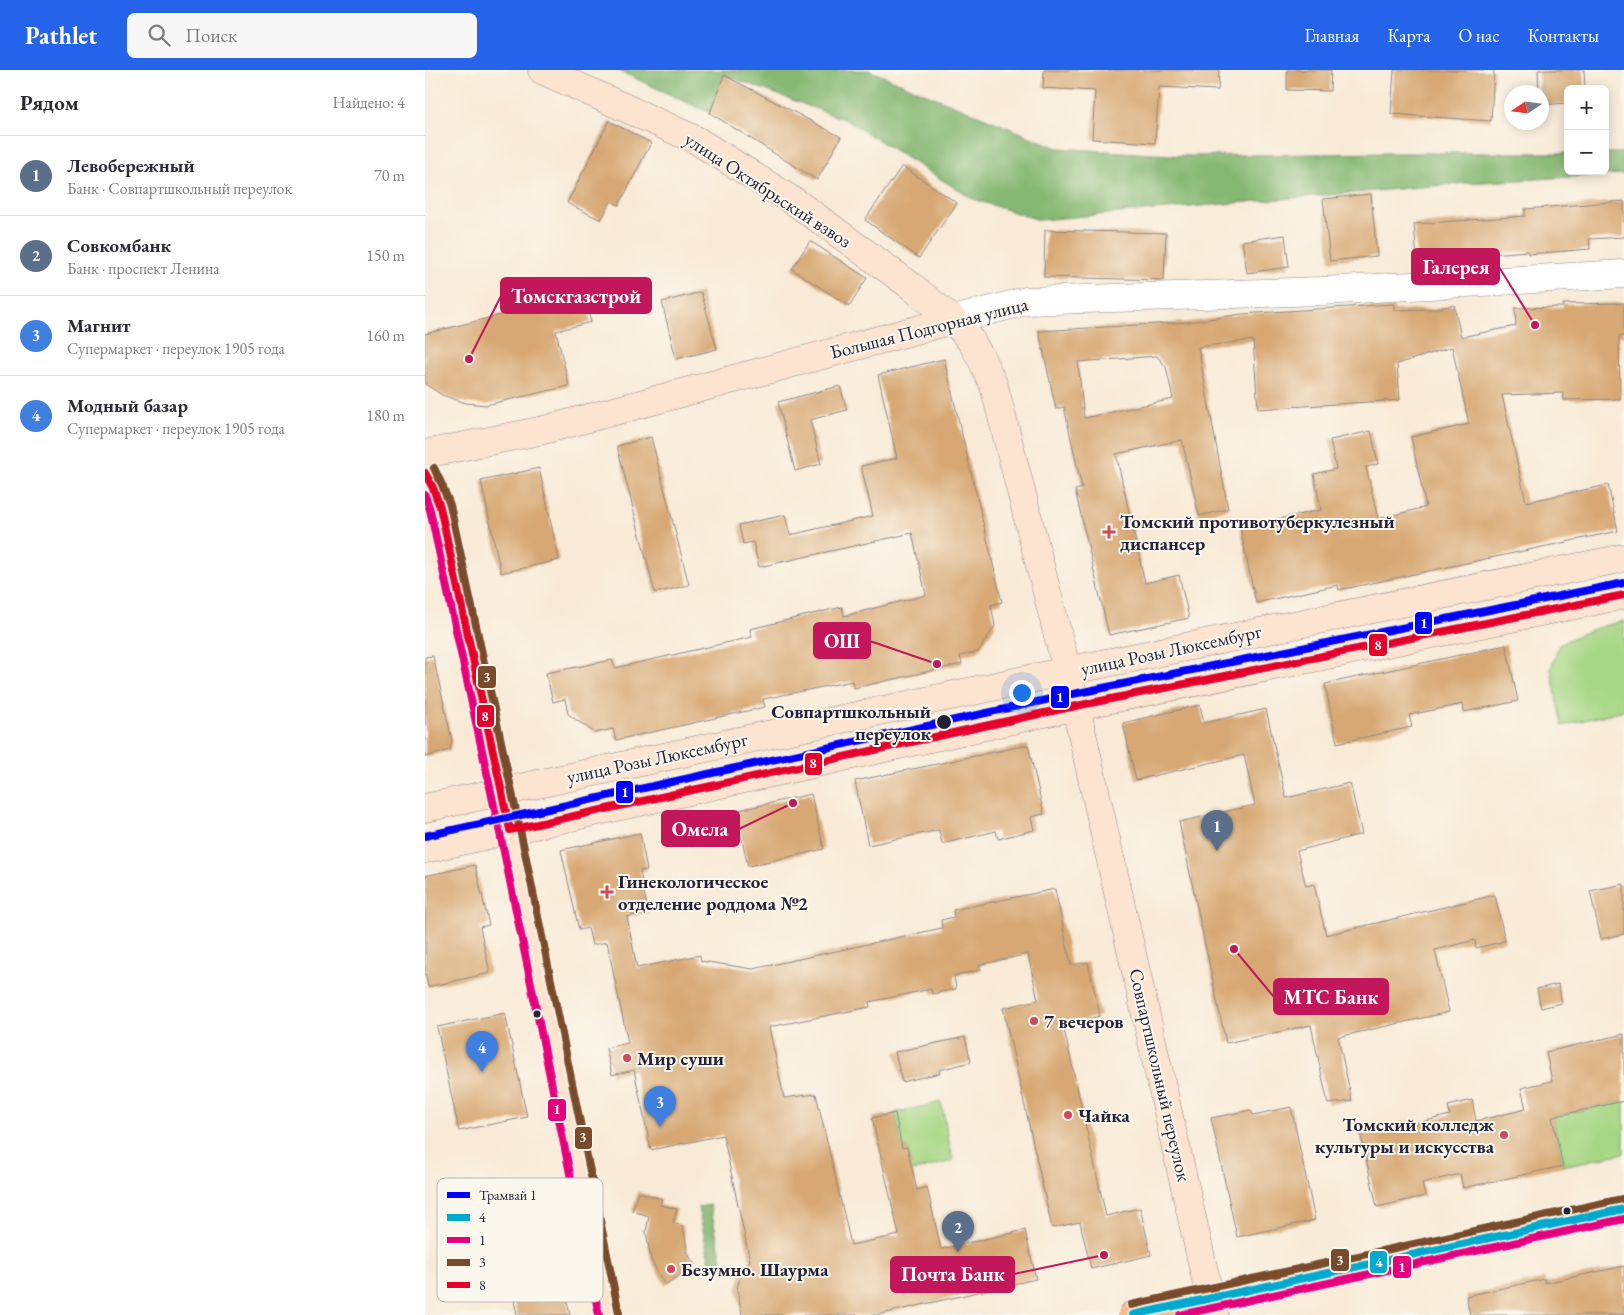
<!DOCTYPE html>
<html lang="ru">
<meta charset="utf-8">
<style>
body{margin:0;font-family:"EB Garamond",serif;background:#f7f7f7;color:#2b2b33}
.controls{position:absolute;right:15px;top:15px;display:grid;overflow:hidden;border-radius:8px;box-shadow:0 2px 12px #0003}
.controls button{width:45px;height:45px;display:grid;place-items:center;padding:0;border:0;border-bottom:1px solid #e1e1e2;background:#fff;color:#2b2b33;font:25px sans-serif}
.compass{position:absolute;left:1079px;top:15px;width:45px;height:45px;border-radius:50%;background:#fff;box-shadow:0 2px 12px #0003;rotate:257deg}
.you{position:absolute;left:596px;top:622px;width:18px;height:18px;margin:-12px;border:4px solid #fff;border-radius:50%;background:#1a73e8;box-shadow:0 0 0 8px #1a73e833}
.badge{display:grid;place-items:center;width:32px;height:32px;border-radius:50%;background:#2563eb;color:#fff;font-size:16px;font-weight:700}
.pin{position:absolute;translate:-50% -41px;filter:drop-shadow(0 1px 2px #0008)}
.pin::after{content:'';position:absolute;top:26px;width:18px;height:15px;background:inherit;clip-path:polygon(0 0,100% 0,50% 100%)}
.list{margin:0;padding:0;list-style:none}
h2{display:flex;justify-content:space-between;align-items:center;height:65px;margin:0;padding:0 20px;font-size:21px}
h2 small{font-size:16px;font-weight:400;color:#7c7c81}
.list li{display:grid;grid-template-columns:32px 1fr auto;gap:15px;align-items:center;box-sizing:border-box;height:80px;padding:0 20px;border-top:1px solid #e1e1e2}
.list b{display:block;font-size:19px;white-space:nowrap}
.list p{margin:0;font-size:16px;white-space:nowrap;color:#7c7c81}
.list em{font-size:16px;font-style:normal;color:#7c7c81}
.icon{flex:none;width:28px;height:28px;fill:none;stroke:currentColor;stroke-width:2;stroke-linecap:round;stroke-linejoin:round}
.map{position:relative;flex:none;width:1199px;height:1245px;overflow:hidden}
header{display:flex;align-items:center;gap:30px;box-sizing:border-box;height:70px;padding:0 25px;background:#2563eb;color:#fff}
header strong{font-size:24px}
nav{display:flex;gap:28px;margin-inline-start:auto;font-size:18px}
.search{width:350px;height:45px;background:#f7f7f7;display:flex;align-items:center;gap:12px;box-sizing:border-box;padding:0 18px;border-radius:8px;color:#7c7c81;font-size:19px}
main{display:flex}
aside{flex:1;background:#fff}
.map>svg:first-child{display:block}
.green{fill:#a7d785;stroke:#647c60}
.forest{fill:#85b872;stroke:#546d56}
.building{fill:#d7a873;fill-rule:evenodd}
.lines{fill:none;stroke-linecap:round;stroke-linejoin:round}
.street-casing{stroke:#8d8689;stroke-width:29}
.secondary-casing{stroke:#8d8689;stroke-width:29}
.primary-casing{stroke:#8d8689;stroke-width:29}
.street{stroke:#fff;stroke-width:28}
.secondary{stroke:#fde4d1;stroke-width:28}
.primary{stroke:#fabb8b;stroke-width:28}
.bus-1-casing{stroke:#fbf7ec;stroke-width:11}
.bus-2-casing{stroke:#fbf7ec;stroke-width:11}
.bus-3-casing{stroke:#fbf7ec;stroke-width:11}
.bus-4-casing{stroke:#fbf7ec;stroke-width:11}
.bus-1{stroke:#00a9ce;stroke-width:8}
.bus-2{stroke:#e5007d;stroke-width:8}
.bus-3{stroke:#7a4b2a;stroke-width:8}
.bus-4{stroke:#e4002b;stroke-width:8}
.tram-1-casing{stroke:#fbf7ec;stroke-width:11}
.tram-1{stroke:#00f;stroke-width:8}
.poi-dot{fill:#d1495b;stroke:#fbf7ec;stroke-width:2}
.stop-dot{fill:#22223b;stroke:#fbf7ec;stroke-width:2}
.labels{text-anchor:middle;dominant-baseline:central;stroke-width:4;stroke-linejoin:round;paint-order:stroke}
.street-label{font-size:19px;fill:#22223b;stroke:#fbf7ec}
.poi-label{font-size:19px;font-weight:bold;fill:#22223b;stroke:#fbf7ec;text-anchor:start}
.stop-label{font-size:19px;font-weight:bold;fill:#22223b;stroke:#fbf7ec;text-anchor:end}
.key{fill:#fbf7ec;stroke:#bab7b7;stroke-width:1}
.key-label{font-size:14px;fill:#22223b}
.leader{fill:none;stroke:#c2185b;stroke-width:2}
.callout-dot{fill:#c2185b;stroke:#fbf7ec;stroke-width:2}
.callout{fill:#c2185b;stroke:#c2185b;stroke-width:2}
.callout-label{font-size:20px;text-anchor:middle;font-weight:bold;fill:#fff}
.line-badge{stroke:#fbf7ec;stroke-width:2}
.badge-label{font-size:14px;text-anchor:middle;font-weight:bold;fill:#fff}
</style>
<header>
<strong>Pathlet</strong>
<div class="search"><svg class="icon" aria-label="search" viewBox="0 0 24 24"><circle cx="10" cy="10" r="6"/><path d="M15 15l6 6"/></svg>Поиск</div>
<nav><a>Главная</a><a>Карта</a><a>О нас</a><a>Контакты</a></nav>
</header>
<main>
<aside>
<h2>Рядом<small>Найдено: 4</small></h2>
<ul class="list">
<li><span class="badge" style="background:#5c6f8a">1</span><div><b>Левобережный</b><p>Банк · Совпартшкольный переулок</p></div><em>70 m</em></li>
<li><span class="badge" style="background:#5c6f8a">2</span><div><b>Совкомбанк</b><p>Банк · проспект Ленина</p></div><em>150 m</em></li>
<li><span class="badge" style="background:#3f7fe0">3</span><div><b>Магнит</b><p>Супермаркет · переулок 1905 года</p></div><em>160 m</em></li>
<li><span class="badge" style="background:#3f7fe0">4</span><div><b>Модный базар</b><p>Супермаркет · переулок 1905 года</p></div><em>180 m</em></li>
</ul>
</aside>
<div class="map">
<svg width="1199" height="1245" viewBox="0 0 1199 1245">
<rect width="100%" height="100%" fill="#fbf7ec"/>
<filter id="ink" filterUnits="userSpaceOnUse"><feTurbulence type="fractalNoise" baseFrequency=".02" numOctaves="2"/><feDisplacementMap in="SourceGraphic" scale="10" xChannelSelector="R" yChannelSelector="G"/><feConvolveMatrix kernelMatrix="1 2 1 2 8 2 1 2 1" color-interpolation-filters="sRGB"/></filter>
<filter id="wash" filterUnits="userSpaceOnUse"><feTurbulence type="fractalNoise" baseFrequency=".0096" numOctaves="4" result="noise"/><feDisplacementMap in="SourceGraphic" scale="20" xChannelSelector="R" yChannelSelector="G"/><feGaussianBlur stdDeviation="1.12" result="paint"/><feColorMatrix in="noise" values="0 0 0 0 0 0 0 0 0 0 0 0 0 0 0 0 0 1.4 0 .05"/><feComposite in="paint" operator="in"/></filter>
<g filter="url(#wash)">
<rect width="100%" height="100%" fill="#f8ead7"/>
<g class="green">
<path d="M1199 551V640L1137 656 1126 599 1134 575C1155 563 1175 556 1199 551Z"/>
<path d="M1199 1031V1083L1138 1096 1127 1047Z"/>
<path d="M516 1032 528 1091 487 1101 482 1077 477 1078 470 1043Z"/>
</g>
<g class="forest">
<path d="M192 0H443L633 78 760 86 964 83H1143V101H1180V83H1199V104L1042 113 614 150 548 129 421 50 300 5 285 43Z"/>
<path d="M285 1135 297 1190 285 1193 273 1137Z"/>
</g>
<g id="blocks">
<g class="building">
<path d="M619 0H794L793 20 734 17 730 73 667 69 670 21 618 18Z"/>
<path d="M862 0H906L905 21 862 20Z"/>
<path d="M969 0H1069L1066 51 966 44Z"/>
<path d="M1113 0H1159L1160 19H1143V33L1116 35V22H1114Z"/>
<path d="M299 5 416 67 392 110 285 43Z"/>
<path d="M184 51 226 73 194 135 186 131 176 150 142 133Z"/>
<path d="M477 96 532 133 494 188 440 150Z"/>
<path d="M946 124 952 186 905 191 898 129Z"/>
<path d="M1199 131V167L1164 169 1165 179 1103 184V181L992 190 989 154 1100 146V139Z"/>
<path d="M620 160 741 163 739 210 619 207Z"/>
<path d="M860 165 864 197 822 203 817 171Z"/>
<path d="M385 171 442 208 424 236 367 199Z"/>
<path d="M276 222 292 279 251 289 237 232Z"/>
<path d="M159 224 166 252 131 261 144 316 61 335 41 333 17 325 0 314V264Z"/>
<path d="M1199 233V266H1194L1195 329 1139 330 1138 323 1077 325 1101 432 1183 415 1193 461 914 520 913 515 831 533 815 457 896 440 889 404 911 399 905 370 946 361 953 394 941 397 953 449 1001 437 986 367 1044 354 1027 277 972 294 975 330 833 339 828 270 773 277 803 439 774 446 757 370 691 384 720 513 754 505 764 548 684 565 650 420 657 418 639 337 631 339 614 261 764 252 817 244 969 234V240L1009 239 1029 235 1036 267 1091 256 1090 238 1138 237V234ZM732 286 741 297 748 329 659 348 653 292Z"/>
<path d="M519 289 577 532 566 535 570 556 553 582 535 586 537 594 429 618 427 611 338 629 340 637 191 670 188 659 170 663 143 644 140 629 128 632 121 603 187 590 190 598 327 567 325 559 417 537 419 546 501 525 487 463 334 497 328 472 318 474 314 455 360 445 365 465 448 446 436 396 472 388 453 305Z"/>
<path d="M415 316 422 340 385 350 396 394 370 401 353 332Z"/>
<path d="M226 367 264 515 230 523 192 376Z"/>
<path d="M114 398 134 490 76 503 56 411Z"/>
<path d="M1081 575 1093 631 1039 642 1038 634 984 645 987 657 912 673 900 614Z"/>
<path d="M8 586 27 670 25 680 0 687V587Z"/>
<path d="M775 635 779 653 841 639 861 728 925 713 937 764 872 781 881 816 889 814 901 865 1070 825 1080 871 1051 878 1050 870 1010 880 1024 942 913 967 927 1031 903 1034 886 955 801 973 754 752 830 735 819 685 711 710 698 653Z"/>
<path d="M603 675 619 744 606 747 609 760 573 769 571 761 517 774 514 760 443 775 430 711Z"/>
<path d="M386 724 399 779 323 796 310 741Z"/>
<path d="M215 763 222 800 215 801 223 842 202 847 212 898 275 885 276 891 328 899 517 858 516 850 529 847 528 840 630 819 646 895 663 892 675 946 638 955 681 1146 715 1138 726 1185 666 1199 655 1152 627 1158 578 938 613 930 603 884 554 895 556 900 529 906 531 919 507 924 506 919 444 932 445 937 344 957 359 1028 391 1024 426 1175 474 1165 447 1048 470 1043 477 1078 482 1077 492 1120 502 1117 516 1179 600 1160 611 1209 452 1245H317L312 1220 316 1201 325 1191 298 1065 226 1080 209 1000 187 1005 181 978 203 973 182 872 167 875 163 858 154 860 136 780Z"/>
<path d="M50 795 64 855 55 857 65 903 3 917 0 903V806Z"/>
<path d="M1199 814V864L1176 869 1165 821Z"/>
<path d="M1133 914 1137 933 1116 938 1112 919Z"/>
<path d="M80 943 102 1047 34 1061 12 957Z"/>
<path d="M1199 964V1031L1127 1047 1138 1096 1038 1118 1035 1104 997 1113 1000 1126 952 1137 935 1062 983 1051 984 1055 1025 1045 1023 1036 1047 1030 1051 1051 1101 1039 1096 1018 1127 1011 1121 982Z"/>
<path d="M540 967 546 992 514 1000 515 1003 477 1012 470 982Z"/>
<path d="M866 1037 890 1150 812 1167 786 1048 826 1040 828 1045Z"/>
<path d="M213 1122 237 1129 235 1135 252 1139 248 1153 258 1156 263 1184 270 1195 240 1215 226 1190 221 1162 224 1146 207 1141Z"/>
<path d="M1199 1196V1245H1045L1041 1226 1120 1209V1213Z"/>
<path d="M136 1204 145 1245H92L86 1216Z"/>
</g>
</g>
</g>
<g filter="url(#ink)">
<use href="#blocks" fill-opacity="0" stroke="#8d8689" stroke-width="1"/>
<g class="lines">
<g class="street-casing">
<path id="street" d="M528 250 601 231 897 221 1199 204"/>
</g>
<g class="secondary-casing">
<g id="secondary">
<path d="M117 0 271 70 373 134 486 216 528 250 546 271 556 288 569 316 648 624 789 1245"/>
<path d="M0 384 119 360 528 250"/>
<path d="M0 403 8 418 15 437 89 780 184 1245"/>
<path d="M0 738 642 601 1199 488"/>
<path d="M0 779 651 636 1199 525"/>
</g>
</g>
<g class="primary-casing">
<path id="primary" d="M708 1245 1199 1139"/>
</g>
<use href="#street" class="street"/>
<use href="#secondary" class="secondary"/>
<use href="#primary" class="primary"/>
<g class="bus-1-casing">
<path id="bus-1" d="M708 1245 1199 1139"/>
</g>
<g class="bus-2-casing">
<g id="bus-2">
<path d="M0 425 5 440 79 782 174 1245"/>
<path d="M755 1245 1199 1149"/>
</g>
</g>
<g class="bus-3-casing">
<g id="bus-3">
<path d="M9 398 17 415 25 435 99 778 194 1243"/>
<path d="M706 1235 1197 1129"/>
</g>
</g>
<g class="bus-4-casing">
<path id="bus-4" d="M0 403 8 418 15 437 85 760 651 636 1199 525"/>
</g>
<use href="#bus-1" class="bus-1"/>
<use href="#bus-2" class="bus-2"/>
<use href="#bus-3" class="bus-3"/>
<use href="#bus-4" class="bus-4"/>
<g class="tram-1-casing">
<path id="tram-1" d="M0 766 648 624 1199 513"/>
</g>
<use href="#tram-1" class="tram-1"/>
</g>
</g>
<g class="poi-dot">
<path d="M681.5 454.5h5v5h5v5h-5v5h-5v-5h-5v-5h5z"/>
<path d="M179.5 814.5h5v5h5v5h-5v5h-5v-5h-5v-5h5z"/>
<circle cx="609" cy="951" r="5"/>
<circle cx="202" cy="988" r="5"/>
<circle cx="643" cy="1045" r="5"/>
<circle cx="1079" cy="1065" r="5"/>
<circle cx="246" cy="1199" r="5"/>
</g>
<g class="stop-dot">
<circle cx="519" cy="652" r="8"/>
<circle cx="112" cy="944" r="4.5"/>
<circle cx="1142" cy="1141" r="4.5"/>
</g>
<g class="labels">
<g class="street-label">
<text transform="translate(343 120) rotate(33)">улица Октябрьский взвоз</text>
<text transform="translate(504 258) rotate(-14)">Большая Подгорная улица</text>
<text transform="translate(746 580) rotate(-12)">улица Розы Люксембург</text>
<text transform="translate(232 688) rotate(-12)">улица Розы Люксембург</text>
<text transform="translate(735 1005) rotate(77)">Совпартшкольный переулок</text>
</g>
<g class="poi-label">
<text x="695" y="451">Томский противотуберкулезный<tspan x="695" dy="22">диспансер</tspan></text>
<text x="193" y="811">Гинекологическое<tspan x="193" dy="22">отделение роддома №2</tspan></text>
<text x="619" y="951">7 вечеров</text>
<text x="212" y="988">Мир суши</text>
<text x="653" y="1045">Чайка</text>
<text x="1069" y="1054" text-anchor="end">Томский колледж<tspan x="1069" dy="22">культуры и искусства</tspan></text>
<text x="256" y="1199">Безумно. Шаурма</text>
</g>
<g class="stop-label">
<text x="506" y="641">Совпартшкольный<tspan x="506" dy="22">переулок</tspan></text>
</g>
</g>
<rect x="12" y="1108" width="166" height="124" rx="8" class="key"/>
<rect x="22" y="1122" width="23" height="6" fill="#00f"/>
<rect x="22" y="1144" width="23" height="7" fill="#00a9ce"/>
<rect x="22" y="1167" width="23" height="6" fill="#e5007d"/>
<rect x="22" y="1189" width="23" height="7" fill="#7a4b2a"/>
<rect x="22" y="1212" width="23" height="6" fill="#e4002b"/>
<g class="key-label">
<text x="54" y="1130">Трамвай 1</text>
<text x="54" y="1152">4</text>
<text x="54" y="1175">1</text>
<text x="54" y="1197">3</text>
<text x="54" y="1220">8</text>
</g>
<path class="leader" d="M1110 255L1074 197M44 289L76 226M512 594L445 571M368 733L314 759M809 879L849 927M679 1185L589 1204"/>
<g class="callout-dot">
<circle cx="1110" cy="255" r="5"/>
<circle cx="44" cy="289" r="5"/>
<circle cx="512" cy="594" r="5"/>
<circle cx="368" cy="733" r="5"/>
<circle cx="809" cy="879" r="5"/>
<circle cx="679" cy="1185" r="5"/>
</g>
<g class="callout">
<rect x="987" y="179" width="87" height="35" rx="5"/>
<rect x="76" y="208" width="150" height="35" rx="5"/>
<rect x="389" y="553" width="56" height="35" rx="5"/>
<rect x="237" y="741" width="77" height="35" rx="5"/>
<rect x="849" y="909" width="114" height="35" rx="5"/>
<rect x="466" y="1187" width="123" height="35" rx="5"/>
</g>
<g class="callout-label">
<text x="1031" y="204">Галерея</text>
<text x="151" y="233">Томскгазстрой</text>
<text x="417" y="578">ОШ</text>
<text x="275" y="766">Омела</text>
<text x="906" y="934">МТС Банк</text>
<text x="528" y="1211">Почта Банк</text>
</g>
<g class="line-badge">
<rect x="989" y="541" width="19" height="24" rx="5" fill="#00f"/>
<rect x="943" y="563" width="20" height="24" rx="5" fill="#e4002b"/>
<rect x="52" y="595" width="20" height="24" rx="5" fill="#7a4b2a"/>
<rect x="625" y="615" width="20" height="24" rx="5" fill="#00f"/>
<rect x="51" y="634" width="19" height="24" rx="5" fill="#e4002b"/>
<rect x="379" y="682" width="19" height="24" rx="5" fill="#e4002b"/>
<rect x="190" y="710" width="19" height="24" rx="5" fill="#00f"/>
<rect x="122" y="1028" width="20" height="24" rx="5" fill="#e5007d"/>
<rect x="149" y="1056" width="19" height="24" rx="5" fill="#7a4b2a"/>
<rect x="905" y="1178" width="20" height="24" rx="5" fill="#7a4b2a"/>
<rect x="944" y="1180" width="19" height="24" rx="5" fill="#00a9ce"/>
<rect x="967" y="1185" width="20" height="24" rx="5" fill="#e5007d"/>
</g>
<g class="badge-label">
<text x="999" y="558">1</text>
<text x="953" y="580">8</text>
<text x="62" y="612">3</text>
<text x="635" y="632">1</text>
<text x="60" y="651">8</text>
<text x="388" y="698">8</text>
<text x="200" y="727">1</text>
<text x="132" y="1044">1</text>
<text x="158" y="1072">3</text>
<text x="915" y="1195">3</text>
<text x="954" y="1197">4</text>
<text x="977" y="1202">1</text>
</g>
</svg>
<div class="controls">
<button>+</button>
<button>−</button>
</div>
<svg class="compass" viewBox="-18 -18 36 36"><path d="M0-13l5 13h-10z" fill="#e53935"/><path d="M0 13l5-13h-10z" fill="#7c7c81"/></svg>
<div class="you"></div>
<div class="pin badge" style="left:792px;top:781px;background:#5c6f8a">1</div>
<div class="pin badge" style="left:533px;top:1182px;background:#5c6f8a">2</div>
<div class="pin badge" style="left:235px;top:1057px;background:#3f7fe0">3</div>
<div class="pin badge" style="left:57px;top:1002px;background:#3f7fe0">4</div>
</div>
</main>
